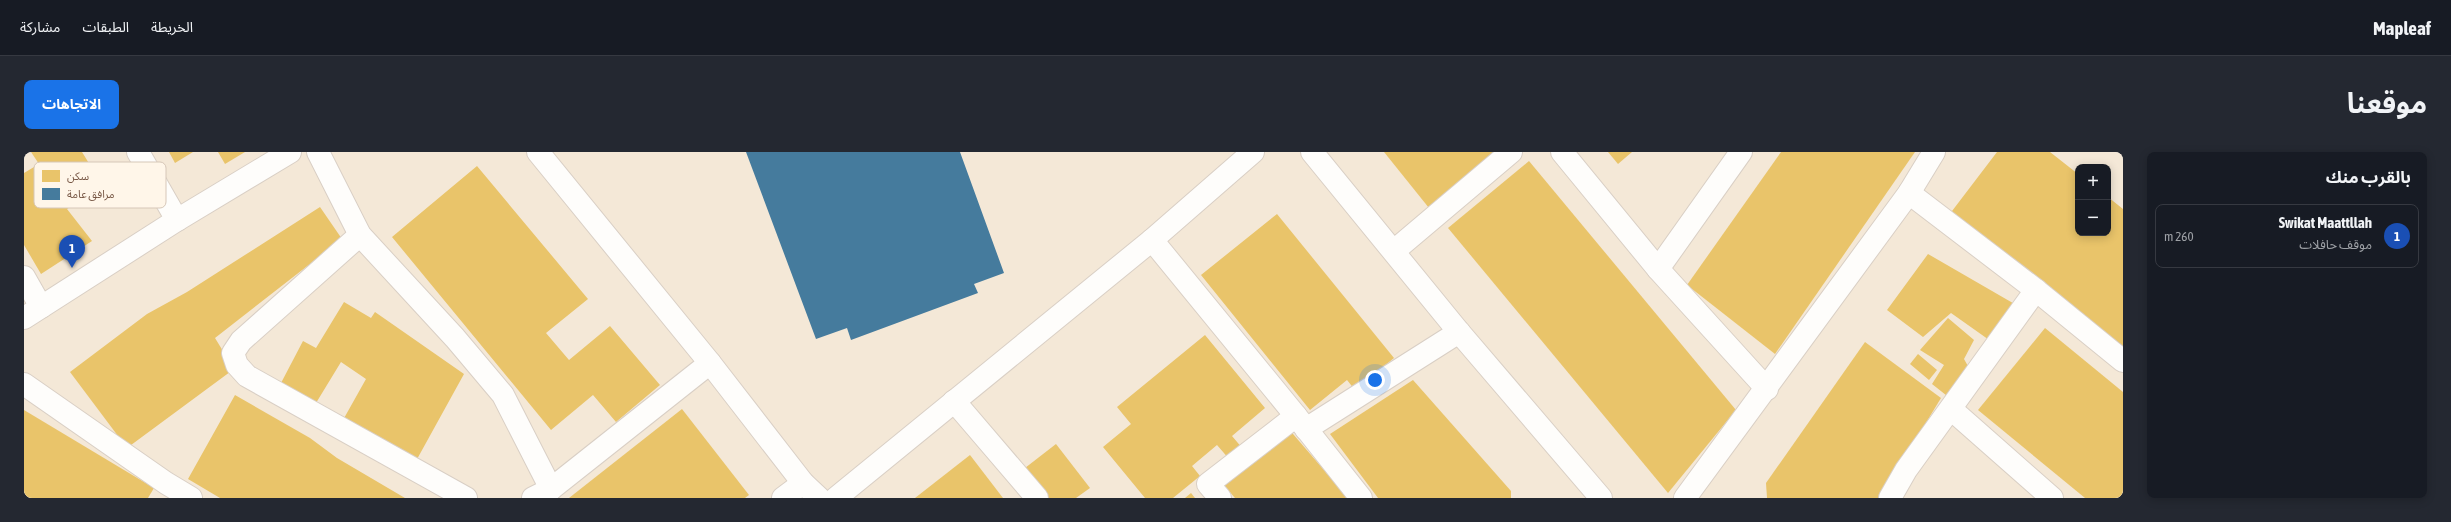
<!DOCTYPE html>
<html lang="ar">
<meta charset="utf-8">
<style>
body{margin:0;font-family:"Asap Condensed","Noto Sans Arabic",sans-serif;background:#242831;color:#f1f3f6;direction:rtl}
.controls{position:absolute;right:12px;top:12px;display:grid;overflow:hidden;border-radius:8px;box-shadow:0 2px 10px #0003}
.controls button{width:36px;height:36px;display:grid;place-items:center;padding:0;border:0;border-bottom:1px solid #363941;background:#171b24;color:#f1f3f6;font:20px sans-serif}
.you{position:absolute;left:1351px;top:228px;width:14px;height:14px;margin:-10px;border:3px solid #fff;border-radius:50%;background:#1a73e8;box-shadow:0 0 0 6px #1a73e833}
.badge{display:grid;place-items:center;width:26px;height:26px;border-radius:50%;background:#1a73e8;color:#fff;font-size:13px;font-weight:700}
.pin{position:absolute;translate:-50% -33px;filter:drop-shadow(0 1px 2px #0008)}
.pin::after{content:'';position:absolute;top:21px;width:14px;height:12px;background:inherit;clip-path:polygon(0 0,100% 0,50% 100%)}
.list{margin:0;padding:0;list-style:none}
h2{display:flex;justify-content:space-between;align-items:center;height:52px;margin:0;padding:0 16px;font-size:17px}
h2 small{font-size:13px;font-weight:400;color:#9ea1a6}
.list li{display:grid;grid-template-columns:26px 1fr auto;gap:12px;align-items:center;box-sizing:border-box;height:64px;margin:0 8px 8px;padding:0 8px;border:1px solid #363941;border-radius:8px}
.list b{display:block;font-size:15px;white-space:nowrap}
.list p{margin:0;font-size:13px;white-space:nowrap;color:#9ea1a6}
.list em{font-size:13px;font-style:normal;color:#9ea1a6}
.map{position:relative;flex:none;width:2099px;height:346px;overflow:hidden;direction:ltr;border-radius:8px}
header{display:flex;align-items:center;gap:24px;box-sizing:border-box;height:56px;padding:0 20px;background:#171b24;border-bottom:1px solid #363941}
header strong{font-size:19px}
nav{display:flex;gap:22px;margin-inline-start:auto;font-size:14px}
.intro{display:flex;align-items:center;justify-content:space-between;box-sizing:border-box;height:96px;padding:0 24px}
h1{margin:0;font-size:28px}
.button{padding:10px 18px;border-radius:8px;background:#1a73e8;color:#fff;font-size:14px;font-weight:700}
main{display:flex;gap:24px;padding:0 24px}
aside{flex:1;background:#171b24;border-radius:8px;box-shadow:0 2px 10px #0003}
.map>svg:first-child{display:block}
.residential{fill:#f4e8d7;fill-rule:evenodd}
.homes{fill:#e9c46a}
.public{fill:#457b9d}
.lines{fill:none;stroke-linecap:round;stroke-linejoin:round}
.street-casing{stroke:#d9cfc5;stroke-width:24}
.street{stroke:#fefdfb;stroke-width:22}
.key{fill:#fff6e9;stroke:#d6c7b8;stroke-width:1}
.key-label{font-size:11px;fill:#785846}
</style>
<header>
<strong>Mapleaf</strong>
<nav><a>الخريطة</a><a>الطبقات</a><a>مشاركة</a></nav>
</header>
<div class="intro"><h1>موقعنا</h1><a class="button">الاتجاهات</a></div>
<main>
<aside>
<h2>بالقرب منك<small></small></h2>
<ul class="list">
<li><span class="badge" style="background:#1a4fb4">1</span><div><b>Swikat Maattllah</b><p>موقف حافلات</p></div><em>260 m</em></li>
</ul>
</aside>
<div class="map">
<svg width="2099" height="346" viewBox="0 0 2099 346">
<rect width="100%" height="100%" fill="#f8f2e7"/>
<path class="residential" d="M0 0H2099V346H0ZM2054 15H2084V81H2054Z"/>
<g class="homes">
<path d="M7 0H58L79 34 43 57 68 89 17 122 0 93V21L15 12Z"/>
<path d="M145 0H169L151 11Z"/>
<path d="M194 0H221L201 12Z"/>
<path d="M1360 0H1474L1405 56Z"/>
<path d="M1584 0H1608L1594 12Z"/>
<path d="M1757 0H1891L1751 202 1663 133Z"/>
<path d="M1973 0H2026L2054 22V81H2084V45L2099 57V199L1925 63Z"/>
<path d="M1505 9 1712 258 1644 341 1424 76Z"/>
<path d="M453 14 564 147 522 181 545 208 586 174 636 233 592 270 569 243 527 278 368 85Z"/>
<path d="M296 55 318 87 191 186 210 217 103 296 46 220 123 162 163 140Z"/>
<path d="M1253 62 1370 206 1331 238 1323 228 1286 258 1177 123Z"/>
<path d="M1904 102 1994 154 1968 190 1927 161 1899 185 1863 158Z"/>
<path d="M320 150 347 166 351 160 440 222 392 309 319 268 342 227 317 210 292 251 257 231 279 189 292 196Z"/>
<path d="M1924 166 1950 188 1940 207 1945 216 1927 247 1908 232 1920 213 1896 198Z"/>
<path d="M2021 176 2099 240V346H2061L1954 258Z"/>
<path d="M1181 183 1241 256 1208 284 1219 297 1206 308 1193 293 1168 314 1176 324 1149 346H1121L1079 295 1107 272 1093 255Z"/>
<path d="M1841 190 1917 246 1880 307 1854 346H1743L1742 331Z"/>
<path d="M1894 202 1913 218 1905 228 1886 212Z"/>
<path d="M1389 228 1487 339V346H1354L1306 282Z"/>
<path d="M211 243 286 286 313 306 381 346H196L164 327Z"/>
<path d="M658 257 725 343 721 346H545Z"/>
<path d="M0 258 130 336 124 346H0Z"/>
<path d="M1263 275 1324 346H1211L1198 331Z"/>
<path d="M1032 292 1066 336 1052 346H1024L1001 316Z"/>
<path d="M946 303 979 346H891Z"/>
<path d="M1167 341 1171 346H1161Z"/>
</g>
<path class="public" d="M722 0H936L980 121 950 132 954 141 827 188 823 176 792 187Z"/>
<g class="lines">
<g class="street-casing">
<g id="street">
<path d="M114 0 153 68"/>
<path d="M294 0 336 83 431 186 479 243 527 337"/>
<path d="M514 0 686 211 779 331 795 346"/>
<path d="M1288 0 1435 180 1577 346"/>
<path d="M1538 0 1634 117 1743 237"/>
<path d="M1885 41 2012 138 2099 209"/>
<path d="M336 83 217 189 209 201 213 213 223 224 442 346"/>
<path d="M1128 88 1272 264 1337 346"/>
<path d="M1370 99 1487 0"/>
<path d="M1634 117 1717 0"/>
<path d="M0 125 17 155"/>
<path d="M0 166 153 68 266 0"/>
<path d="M0 232 142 331 167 346"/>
<path d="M930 249 1013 346"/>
<path d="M1927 257 2028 346"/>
<path d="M1282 277 1435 180"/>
<path d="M509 346 527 337 686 211"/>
<path d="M759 346 779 331"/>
<path d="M812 346 1128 88 1229 0"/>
<path d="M1196 346 1184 332 1272 264"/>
<path d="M1661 346 1885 41 1910 0"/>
<path d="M1866 346 1882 318 2012 138"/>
</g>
</g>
<use href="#street" class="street"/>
</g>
<rect x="10" y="10" width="132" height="46" rx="6" class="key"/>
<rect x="18" y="18" width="18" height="12" fill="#e9c46a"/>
<rect x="18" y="36" width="18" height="12" fill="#457b9d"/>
<g class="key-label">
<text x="43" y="28">سكن</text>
<text x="43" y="46">مرافق عامة</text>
</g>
</svg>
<div class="controls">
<button>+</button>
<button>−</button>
</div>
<div class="you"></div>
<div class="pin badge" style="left:48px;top:116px;background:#1a4fb4">1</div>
</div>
</main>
